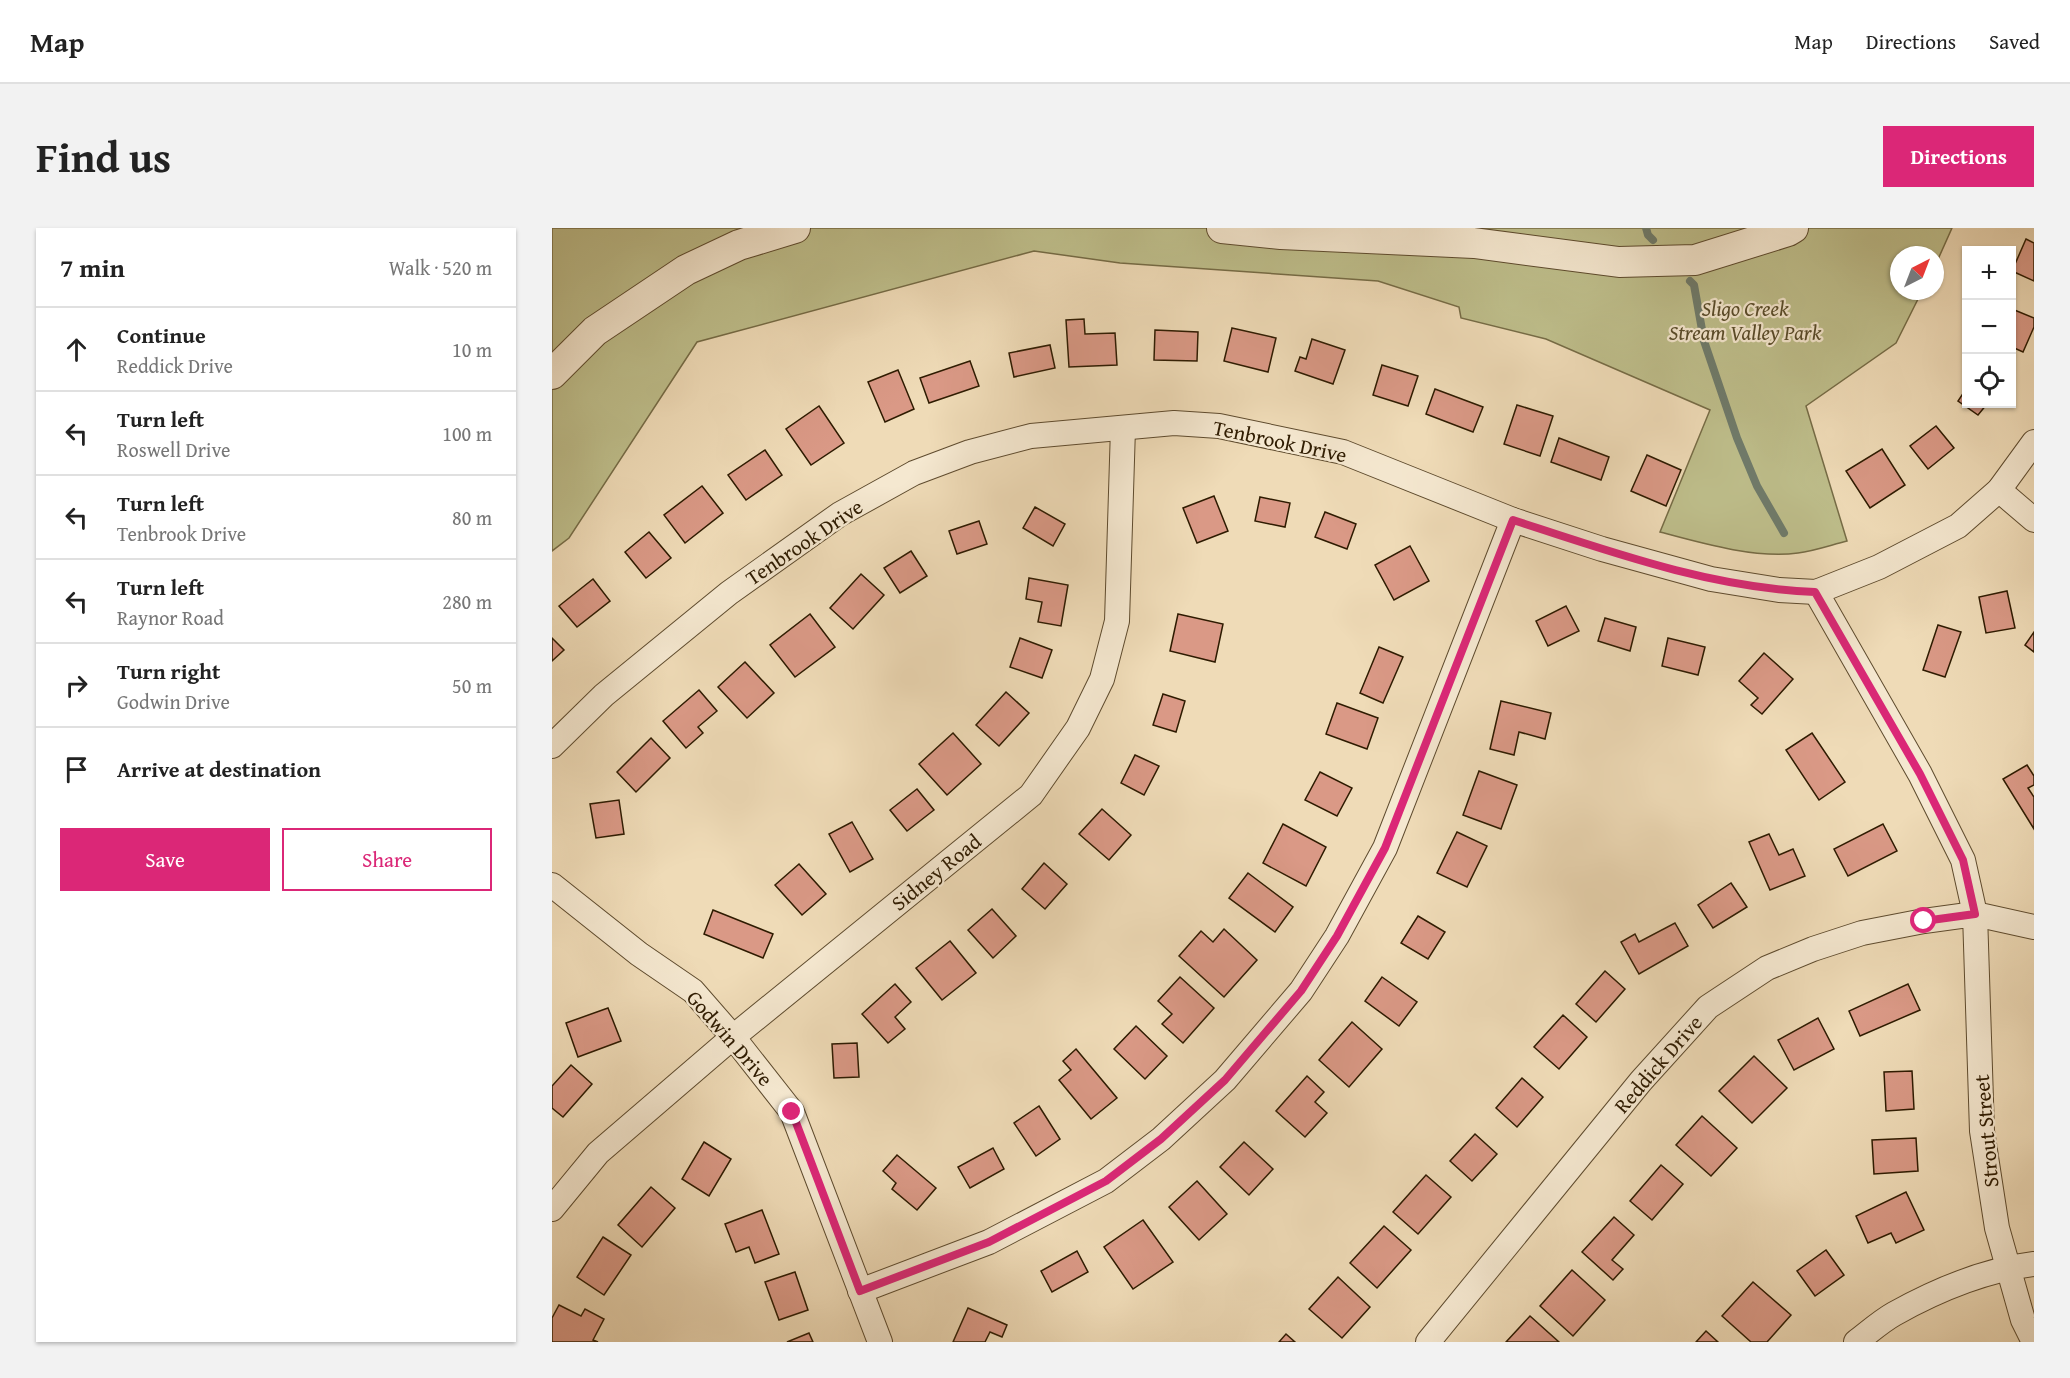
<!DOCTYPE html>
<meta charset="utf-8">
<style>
body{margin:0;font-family:"Gentium Book Plus",serif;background:#f2f2f2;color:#222}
.controls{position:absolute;right:18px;top:18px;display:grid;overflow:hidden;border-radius:0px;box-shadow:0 2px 4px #0004}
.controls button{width:54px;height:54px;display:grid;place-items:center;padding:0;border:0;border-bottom:2px solid #e0e0e0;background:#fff;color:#222;font:30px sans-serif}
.compass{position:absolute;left:1338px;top:18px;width:54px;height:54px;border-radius:50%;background:#fff;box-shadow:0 2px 4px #0004;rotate:42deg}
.stop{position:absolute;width:18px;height:18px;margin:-14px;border:4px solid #db2777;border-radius:50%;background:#fff}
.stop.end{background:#db2777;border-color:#fff;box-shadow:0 2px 6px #0008}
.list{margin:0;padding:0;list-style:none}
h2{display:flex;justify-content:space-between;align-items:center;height:78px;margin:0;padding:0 24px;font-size:26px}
h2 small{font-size:20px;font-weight:400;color:#767676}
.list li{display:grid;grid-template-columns:39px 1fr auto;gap:18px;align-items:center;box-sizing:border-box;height:84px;padding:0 24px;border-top:2px solid #e0e0e0}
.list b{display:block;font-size:22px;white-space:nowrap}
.list p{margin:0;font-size:20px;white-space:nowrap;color:#767676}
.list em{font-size:20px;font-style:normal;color:#767676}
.actions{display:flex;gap:12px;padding:18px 24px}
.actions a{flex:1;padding:14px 0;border:2px solid #db2777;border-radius:0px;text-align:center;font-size:21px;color:#db2777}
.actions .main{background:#db2777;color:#fff}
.icon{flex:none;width:33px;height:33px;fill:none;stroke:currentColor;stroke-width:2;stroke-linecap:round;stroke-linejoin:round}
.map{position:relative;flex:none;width:1482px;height:1114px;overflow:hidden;border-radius:0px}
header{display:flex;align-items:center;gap:36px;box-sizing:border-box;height:84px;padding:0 30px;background:#fff;border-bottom:2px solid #e0e0e0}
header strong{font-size:28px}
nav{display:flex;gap:33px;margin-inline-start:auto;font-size:21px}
.intro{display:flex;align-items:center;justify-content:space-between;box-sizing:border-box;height:144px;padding:0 36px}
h1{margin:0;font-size:42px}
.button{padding:15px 27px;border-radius:0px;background:#db2777;color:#fff;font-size:21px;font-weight:700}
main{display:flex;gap:36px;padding:0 36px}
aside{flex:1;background:#fff;border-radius:0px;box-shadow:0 2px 4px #0004}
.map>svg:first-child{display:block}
.green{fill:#bebe8b;stroke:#766c46;stroke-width:1.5}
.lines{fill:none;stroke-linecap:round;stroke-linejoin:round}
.stream{stroke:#6f7b6b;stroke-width:8}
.building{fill:#da9986;stroke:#2e1b01;stroke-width:1.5}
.minor-casing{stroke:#5e4b2e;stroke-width:26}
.tertiary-casing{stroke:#5e4b2e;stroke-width:32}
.minor{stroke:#f5e8d0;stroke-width:24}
.tertiary{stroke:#f5e8d0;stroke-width:30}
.route{stroke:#db2777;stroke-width:8}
.labels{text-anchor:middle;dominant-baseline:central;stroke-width:4.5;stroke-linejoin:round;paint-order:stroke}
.park-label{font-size:21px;font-style:italic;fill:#594c2a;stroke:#f5e8d0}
.street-label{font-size:21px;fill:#2e1b01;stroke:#f5e8d0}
</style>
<header>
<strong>Map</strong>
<nav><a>Map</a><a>Directions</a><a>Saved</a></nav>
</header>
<div class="intro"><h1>Find us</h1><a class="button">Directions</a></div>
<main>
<aside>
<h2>7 min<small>Walk · 520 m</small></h2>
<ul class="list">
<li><svg class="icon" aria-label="ahead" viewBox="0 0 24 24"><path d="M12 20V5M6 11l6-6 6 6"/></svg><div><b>Continue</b><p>Reddick Drive</p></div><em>10 m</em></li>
<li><svg class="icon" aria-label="left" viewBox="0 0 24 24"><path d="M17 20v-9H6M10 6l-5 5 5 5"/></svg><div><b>Turn left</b><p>Roswell Drive</p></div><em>100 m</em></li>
<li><svg class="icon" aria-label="left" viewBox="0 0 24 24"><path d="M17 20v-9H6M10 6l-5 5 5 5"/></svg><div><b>Turn left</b><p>Tenbrook Drive</p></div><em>80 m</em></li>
<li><svg class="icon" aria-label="left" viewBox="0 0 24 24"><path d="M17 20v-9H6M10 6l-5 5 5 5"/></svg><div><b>Turn left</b><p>Raynor Road</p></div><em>280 m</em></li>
<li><svg class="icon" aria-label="right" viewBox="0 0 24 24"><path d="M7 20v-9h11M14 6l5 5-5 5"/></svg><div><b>Turn right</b><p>Godwin Drive</p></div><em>50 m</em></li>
<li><svg class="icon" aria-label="arrive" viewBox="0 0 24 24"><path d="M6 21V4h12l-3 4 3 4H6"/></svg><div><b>Arrive at destination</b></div></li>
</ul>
<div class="actions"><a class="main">Save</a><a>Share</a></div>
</aside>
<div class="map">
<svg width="1482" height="1114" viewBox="0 0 1482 1114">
<rect width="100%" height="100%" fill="#efdbb7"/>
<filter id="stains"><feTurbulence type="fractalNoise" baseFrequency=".00333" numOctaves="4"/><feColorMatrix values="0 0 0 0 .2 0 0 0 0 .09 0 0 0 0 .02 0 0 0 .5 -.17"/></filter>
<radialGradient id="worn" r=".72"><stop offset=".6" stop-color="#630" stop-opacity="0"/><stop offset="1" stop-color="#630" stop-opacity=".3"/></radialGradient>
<path class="green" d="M0 0H1400L1383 38V27H1347V63H1370L1344 115 1254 178 1295 313C1279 317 1262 323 1246 325 1204 331 1149 315 1108 304L1158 182 994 111 909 90 907 79 826 53 568 35 482 23 145 114 17 310 0 323Z"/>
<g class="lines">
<g class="stream">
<path d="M1094 0 1096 7 1101 12"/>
<path d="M1138 53 1142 57 1152 113 1185 210 1205 258 1232 305"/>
</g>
</g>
<g class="building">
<path d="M1474 11 1482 15V53L1460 43Z"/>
<path d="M1460 81 1482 90V99L1471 124 1460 119Z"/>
<path d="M532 91 533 106 563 105 565 137 517 139 514 92Z"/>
<path d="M680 100 724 110 716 144 672 133Z"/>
<path d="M603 102 646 104 645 133 602 132Z"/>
<path d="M760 111 793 122 781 156 743 143 748 129 754 131Z"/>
<path d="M498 117 503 140 462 149 457 125Z"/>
<path d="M418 133 427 158 377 175 368 150Z"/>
<path d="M830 137 866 148 856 178 821 167Z"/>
<path d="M346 142 362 181 333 194 316 154Z"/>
<path d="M883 161 931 179 921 204 874 186Z"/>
<path d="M1414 161V176H1435L1426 187 1406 173Z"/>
<path d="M965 177 1001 188 988 228 952 216Z"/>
<path d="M267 178 292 215 259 237 234 201Z"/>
<path d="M1384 198 1402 220 1376 241 1358 218Z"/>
<path d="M1007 210 1057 229 1049 252 999 234Z"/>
<path d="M1330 221 1353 257 1318 280 1294 243Z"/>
<path d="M213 222 230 247 194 272 176 247Z"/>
<path d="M1095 227 1129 242 1114 278 1079 263Z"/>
<path d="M150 258 171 285 133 315 112 287Z"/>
<path d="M662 268 676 303 645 315 631 280Z"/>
<path d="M708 269 738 275 733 299 703 293Z"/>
<path d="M483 279 513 296 501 318 471 300Z"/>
<path d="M773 284 804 296 795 321 763 309Z"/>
<path d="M427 293 435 316 405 326 397 303Z"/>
<path d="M97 304 119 330 94 350 73 324Z"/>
<path d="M858 318 877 353 842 372 823 337Z"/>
<path d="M359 323 375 348 348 365 332 340Z"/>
<path d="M309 346 332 367 301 401 278 380Z"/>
<path d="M477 350 516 357 509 398 486 394 490 374 474 371Z"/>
<path d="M41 351 58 373 25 399 7 378Z"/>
<path d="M1455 363 1463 400 1434 405 1427 369Z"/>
<path d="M1014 378 1027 403 996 418 984 393Z"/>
<path d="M258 386 283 419 243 449 218 417Z"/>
<path d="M626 386 671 396 663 434 618 423Z"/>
<path d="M1053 390 1084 399 1078 423 1046 413Z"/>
<path d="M1386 397 1409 404 1393 449 1371 442Z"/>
<path d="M1482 404V424L1473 417Z"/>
<path d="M0 410 12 422 0 433Z"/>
<path d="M468 410 500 422 490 450 458 439Z"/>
<path d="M1116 410 1153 419 1146 447 1110 438Z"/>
<path d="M827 419 851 429 831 475 808 465Z"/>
<path d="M1212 425 1241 451 1210 486 1199 477 1206 470 1187 453Z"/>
<path d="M193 434 222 465 195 490 166 459Z"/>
<path d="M147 462 165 483 146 499 151 505 134 520 111 493Z"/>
<path d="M454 464 477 485 447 518 424 497Z"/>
<path d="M611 466 633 473 624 504 601 497Z"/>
<path d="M949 473 999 485 993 511 967 504 962 527 938 521Z"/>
<path d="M785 475 826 490 815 521 774 506Z"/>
<path d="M401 505 429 536 395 567 367 536Z"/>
<path d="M1260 505 1293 554 1267 572 1234 522Z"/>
<path d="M99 510 118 530 84 564 65 544Z"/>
<path d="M583 527 607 538 592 567 569 555Z"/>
<path d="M1475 537 1482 548V557L1476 560 1482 569V601L1451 551Z"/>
<path d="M927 543 965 557 949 601 911 587Z"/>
<path d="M768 544 800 560 785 588 753 572Z"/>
<path d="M365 561 382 582 355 603 338 582Z"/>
<path d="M67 572 72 606 44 610 38 576Z"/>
<path d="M550 581 579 607 557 632 527 606Z"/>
<path d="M300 594 321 631 298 644 277 606Z"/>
<path d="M731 596 774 619 754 658 711 635Z"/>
<path d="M1331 596 1345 623 1296 648 1282 621Z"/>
<path d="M905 604 935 618 915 659 885 645Z"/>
<path d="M1217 606 1227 627 1241 621 1253 648 1218 662 1197 614Z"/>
<path d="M492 635 515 656 493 681 470 661Z"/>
<path d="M247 636 274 666 250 687 223 657Z"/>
<path d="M696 645 741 679 723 704 677 670Z"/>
<path d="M1179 655 1195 679 1161 700 1146 677Z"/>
<path d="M440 681 464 708 441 730 416 702Z"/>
<path d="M161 682 221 706 211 730 152 706Z"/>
<path d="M866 688 893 704 876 731 849 715Z"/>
<path d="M1123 695 1136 718 1087 746 1069 714 1083 706 1087 714Z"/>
<path d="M672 701 705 732 672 769 627 728 649 703 661 714Z"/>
<path d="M398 713 424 745 390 772 364 740Z"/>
<path d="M1053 743 1073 761 1044 794 1024 776Z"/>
<path d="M628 749 662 780 631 815 610 796 620 786 606 773Z"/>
<path d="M830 749 865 774 847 798 813 773Z"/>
<path d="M343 756 359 774 343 789 353 801 336 815 310 786Z"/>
<path d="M1356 756 1368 782 1308 808 1297 783Z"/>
<path d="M56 780 69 813 26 829 14 795Z"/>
<path d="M1011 787 1035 809 1007 841 982 819Z"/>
<path d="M1266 790 1282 821 1242 842 1226 812Z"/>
<path d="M800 794 830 821 797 859 767 832Z"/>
<path d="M584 798 615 828 593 851 562 821Z"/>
<path d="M305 815 307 849 282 850 280 816Z"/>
<path d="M524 821 565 870 539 891 507 852 519 842 511 833Z"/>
<path d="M1202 828 1235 860 1200 895 1167 863Z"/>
<path d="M19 837 40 856 11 889 0 880V858Z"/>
<path d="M1360 843 1362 881 1334 883 1332 844Z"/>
<path d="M755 848 772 864 763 874 775 885 753 909 724 883Z"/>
<path d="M970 850 991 869 965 899 944 880Z"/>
<path d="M487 878 508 911 484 928 462 895Z"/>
<path d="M1150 888 1185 920 1159 948 1124 917Z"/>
<path d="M923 906 945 926 920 953 898 933Z"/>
<path d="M1364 910 1366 943 1322 946 1320 912Z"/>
<path d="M152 914 179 931 157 968 130 951Z"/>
<path d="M692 914 721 941 697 967 668 939Z"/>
<path d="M441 920 452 941 418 960 406 939Z"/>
<path d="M345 927 384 960 365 982 340 961 344 955 331 943Z"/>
<path d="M1109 937 1131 956 1100 992 1078 973Z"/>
<path d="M874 947 899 969 866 1006 841 984Z"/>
<path d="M645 953 675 986 647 1012 617 979Z"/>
<path d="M99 959 123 980 90 1019 66 997Z"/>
<path d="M1354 964 1372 1002 1344 1015 1339 1005 1316 1015 1304 988Z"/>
<path d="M210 982 227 1026 203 1035 197 1019 184 1024 173 996Z"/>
<path d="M1062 989 1082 1007 1060 1032 1071 1041 1061 1052 1030 1024Z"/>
<path d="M591 992 621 1034 581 1061 552 1019Z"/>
<path d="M832 998 859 1022 825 1060 798 1035Z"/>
<path d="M51 1009 79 1027 52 1067 25 1049Z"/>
<path d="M1274 1022 1292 1047 1263 1068 1245 1043Z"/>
<path d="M525 1023 536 1044 500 1064 489 1043Z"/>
<path d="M1020 1042 1053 1072 1021 1108 988 1078Z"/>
<path d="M243 1044 256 1082 227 1092 213 1054Z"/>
<path d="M786 1049 818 1079 790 1110 757 1081Z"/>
<path d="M1201 1054 1239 1087 1215 1114H1199L1170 1088Z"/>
<path d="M7 1077 29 1088 33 1081 52 1091 41 1112 46 1114H0V1090Z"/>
<path d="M416 1080 455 1097 450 1109 438 1104 433 1114H401Z"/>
<path d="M978 1088 1007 1114H954Z"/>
<path d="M1154 1103 1166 1114H1144Z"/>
<path d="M257 1105 261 1114H235Z"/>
<path d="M734 1106 743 1114H727Z"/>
</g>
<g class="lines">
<g class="minor-casing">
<g id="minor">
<path d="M1447 262 1482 292"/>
<path d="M1264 364 1368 546 1411 632 1423 686 1482 699"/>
<path d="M0 518 52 467 177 365 288 286 362 245 418 224 479 208 622 195 667 198 791 224 961 292 1050 321 1159 351 1227 362 1264 364 1327 339 1406 298 1447 262 1482 214"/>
<path d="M0 657 87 726 141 763 181 809 240 884 328 1114"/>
<path d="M0 981 46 925 181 809 479 567 526 500 550 451 565 393 571 200"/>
<path d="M308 1063 437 1014 554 953 609 911 673 852 749 763 785 708 833 620 961 292"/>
<path d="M876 1114 1089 853 1156 779 1215 740 1261 721 1310 705 1372 693 1423 686 1430 903 1445 1000 1471 1092 1482 1114"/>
<path d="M1304 1114C1316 1105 1328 1094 1342 1086 1385 1062 1433 1042 1482 1036"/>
</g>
</g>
<g class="tertiary-casing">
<g id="tertiary">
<path d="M670 0 729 6 922 15 1067 34 1143 32 1236 3 1241 0"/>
<path d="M0 146 43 103 134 42 187 17 243 0"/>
</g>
</g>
<use href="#minor" class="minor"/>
<use href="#tertiary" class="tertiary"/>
</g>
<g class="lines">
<path class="route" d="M240 884 308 1063 437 1014 554 953 609 911 673 852 749 763 785 708 833 620 961 292C1059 324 1159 360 1263 364L1368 546 1411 632 1423 686 1372 693"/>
</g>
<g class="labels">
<g class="park-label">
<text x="1193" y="80">Sligo Creek<tspan x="1193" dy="24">Stream Valley Park</tspan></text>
</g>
<g class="street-label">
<text transform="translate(728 213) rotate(12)">Tenbrook Drive</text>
<text transform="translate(252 314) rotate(-34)">Tenbrook Drive</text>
<text transform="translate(384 644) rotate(-39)">Sidney Road</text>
<text transform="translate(178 810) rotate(49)">Godwin Drive</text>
<text transform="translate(1106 836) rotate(-49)">Reddick Drive</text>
<text transform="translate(1434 903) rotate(-95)">Strout Street</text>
</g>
</g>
<rect width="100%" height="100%" filter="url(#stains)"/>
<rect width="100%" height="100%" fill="url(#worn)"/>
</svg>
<div class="controls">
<button>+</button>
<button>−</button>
<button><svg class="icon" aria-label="locate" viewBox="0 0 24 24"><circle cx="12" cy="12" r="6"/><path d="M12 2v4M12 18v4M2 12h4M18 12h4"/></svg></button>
</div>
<svg class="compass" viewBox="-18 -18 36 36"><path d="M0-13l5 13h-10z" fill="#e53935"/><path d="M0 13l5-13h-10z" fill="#767676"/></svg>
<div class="stop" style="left:1372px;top:693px"></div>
<div class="stop end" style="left:240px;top:884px"></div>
</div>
</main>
